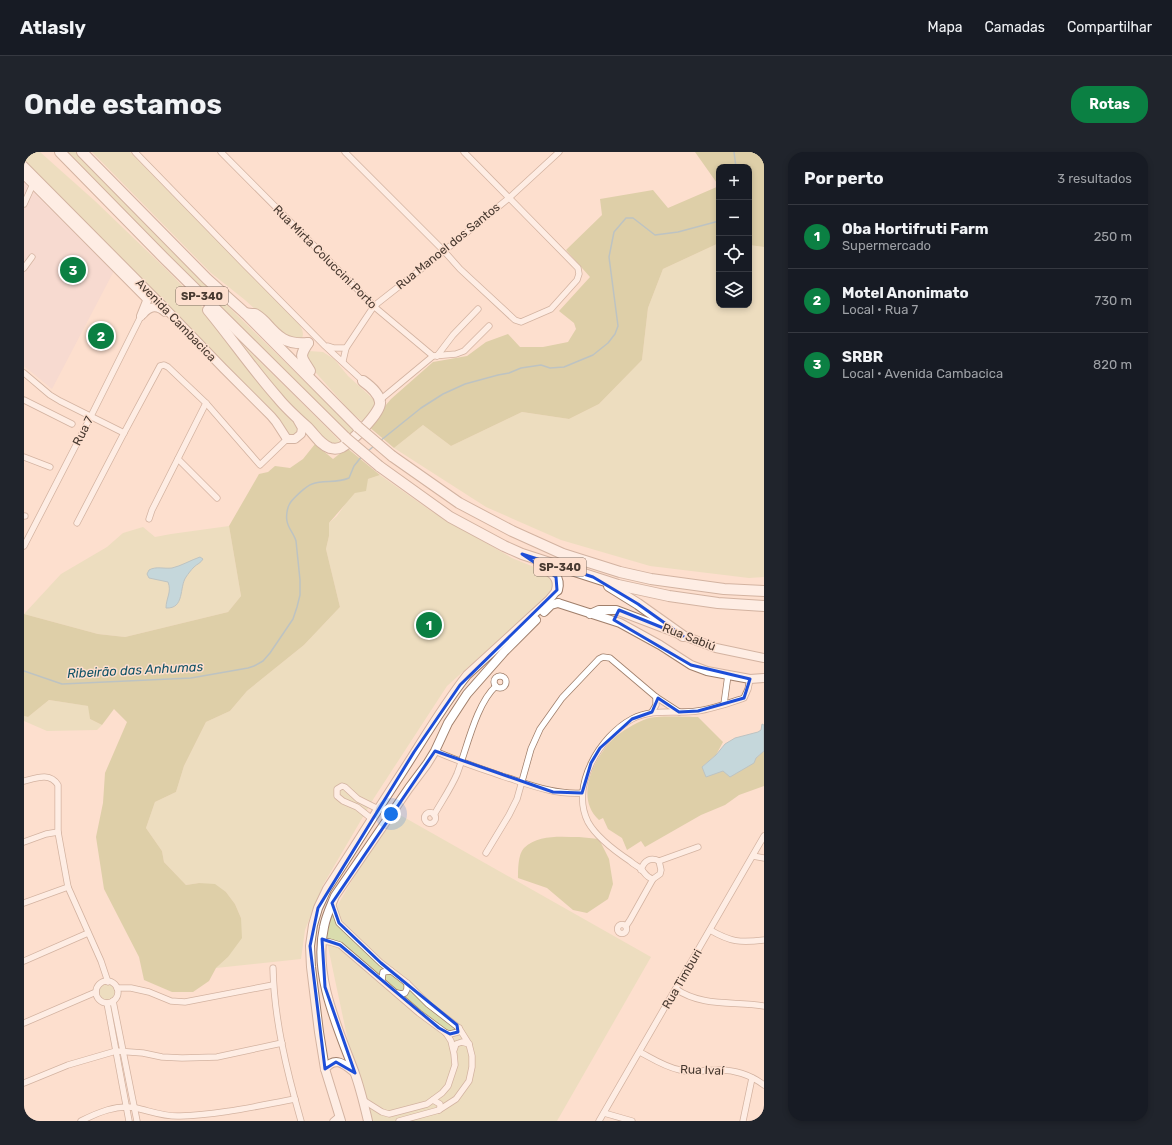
<!DOCTYPE html>
<html lang="pt">
<meta charset="utf-8">
<style>
body{margin:0;font-family:Rubik,sans-serif;background:#20242c;color:#f1f3f6}
.controls{position:absolute;right:12px;top:12px;display:grid;overflow:hidden;border-radius:8px;box-shadow:0 2px 6px #0003}
.controls button{width:36px;height:36px;display:grid;place-items:center;padding:0;border:0;border-bottom:1px solid #363941;background:#171b24;color:#f1f3f6;font:20px sans-serif}
.you{position:absolute;left:367px;top:662px;width:14px;height:14px;margin:-10px;border:3px solid #fff;border-radius:50%;background:#1a73e8;box-shadow:0 0 0 6px #1a73e833}
.badge{display:grid;place-items:center;width:26px;height:26px;border-radius:50%;background:#0b8043;color:#fff;font-size:13px;font-weight:700}
.pin{position:absolute;translate:-50% -50%;border:2px solid #fff;box-shadow:0 1px 4px #0006}
.list{margin:0;padding:0;list-style:none}
h2{display:flex;justify-content:space-between;align-items:center;height:52px;margin:0;padding:0 16px;font-size:17px}
h2 small{font-size:13px;font-weight:400;color:#9ea1a6}
.list li{display:grid;grid-template-columns:26px 1fr auto;gap:12px;align-items:center;box-sizing:border-box;height:64px;padding:0 16px;border-top:1px solid #363941}
.list b{display:block;font-size:15px;white-space:nowrap}
.list p{margin:0;font-size:13px;white-space:nowrap;color:#9ea1a6}
.list em{font-size:13px;font-style:normal;color:#9ea1a6}
.icon{flex:none;width:22px;height:22px;fill:none;stroke:currentColor;stroke-width:2;stroke-linecap:round;stroke-linejoin:round}
.map{position:relative;flex:none;width:740px;height:969px;overflow:hidden;border-radius:16px}
header{display:flex;align-items:center;gap:24px;box-sizing:border-box;height:56px;padding:0 20px;background:#171b24;border-bottom:1px solid #363941}
header strong{font-size:19px}
nav{display:flex;gap:22px;margin-inline-start:auto;font-size:14px}
.intro{display:flex;align-items:center;justify-content:space-between;box-sizing:border-box;height:96px;padding:0 24px}
h1{margin:0;font-size:28px}
.button{padding:10px 18px;border-radius:16px;background:#0b8043;color:#fff;font-size:14px;font-weight:700}
main{display:flex;gap:24px;padding:0 24px}
aside{flex:1;background:#171b24;border-radius:16px;box-shadow:0 2px 6px #0003}
.map>svg:first-child{display:block}
.commercial{fill:#efd5d2}
.green{fill:#d9dcad}
.forest{fill:#b8bc7b}
.water{fill:#81cfeb;stroke:#70a2b3}
.lines{fill:none;stroke-linecap:round;stroke-linejoin:round}
.stream{stroke:#70a2b3;stroke-width:1.5}
.street-casing{stroke:#a07f6b;stroke-width:7}
.secondary-casing{stroke:#a07f6b;stroke-width:10}
.highway-casing{stroke:#a07f6b;stroke-width:12}
.street{stroke:#fff;stroke-width:5.5}
.secondary{stroke:#fff;stroke-width:8}
.highway{stroke:#fff;stroke-width:10}
.highway-bridge-casing{stroke:#a07f6b;stroke-width:12;stroke-linecap:butt}
.highway-bridge{stroke:#fff;stroke-width:10}
.marked{fill:none;stroke:#1d4ed8;stroke-width:3;stroke-linejoin:round}
.labels{text-anchor:middle;dominant-baseline:central;stroke-width:3;stroke-linejoin:round;paint-order:stroke}
.shield{fill:#fddfce;stroke:#7e6b5f;stroke-width:1}
.shield-label{font-size:11px;font-weight:bold;fill:#473930}
.street-label{font-size:12px;fill:#473930;stroke:#fddfce}
.water-label{font-size:13px;font-style:italic;fill:#105266;stroke:#fddfce}
</style>
<header>
<strong>Atlasly</strong>
<nav><a>Mapa</a><a>Camadas</a><a>Compartilhar</a></nav>
</header>
<div class="intro"><h1>Onde estamos</h1><a class="button">Rotas</a></div>
<main>
<div class="map">
<svg width="740" height="969" viewBox="0 0 740 969">
<rect width="100%" height="100%" fill="#fddfce"/>
<path class="commercial" d="M0 25 92 115 28 237 0 214Z"/>
<g class="green">
<path d="M0 0H16L71 49 146 121 181 158 274 271 276 278 267 286 0 11Z"/>
<path d="M43 0H52L212 162 331 279 327 283 316 274 200 160Z"/>
<path d="M68 0H106L271 167C276 173 283 182 276 188L262 185 221 148 187 121Z"/>
<path d="M695 91V153H725V93L740 95V425L725 426 626 414 537 388 462 355 370 296 399 273 427 294 498 260 545 267 575 252 618 208 624 156 639 117Z"/>
<path d="M217 191 308 281 318 292 315 293 302 290 256 245 216 194Z"/>
<path d="M285 199 299 200 310 207 324 224 346 244 350 248 351 255 339 270 327 260 285 213 282 201Z"/>
<path d="M356 323 407 359 488 406 510 415 527 425 529 439 423 534 350 646 299 733 281 778 277 807 192 816 204 805 217 766 211 752 202 740 175 731 162 733 140 710 138 699 122 676 131 650 152 640 160 614 182 570 206 559 223 539 280 493 316 455 302 397 305 384V371L313 364 322 351 344 327Z"/>
<path d="M205 374 217 444 204 460 101 485 74 482 0 462 37 422 83 395 99 381 119 375 131 385 147 382Z"/>
<path d="M25 548 65 554 66 567 78 573 73 578 23 579 0 569V564L4 565Z"/>
<path d="M369 659 627 805 533 969H341L300 776Z"/>
<circle cx="83" cy="840" r="8"/>
</g>
<g class="forest">
<path d="M671 0H740V95L725 93V15H695V34Z"/>
<path d="M695 34V91L639 117 624 156 618 208 575 252 545 267 498 260 427 294 399 273 370 296 344 274 367 247 409 210 443 204 462 190 484 182 496 195H519L544 190 552 177 550 171 535 159 566 125 542 98 578 63 576 47 629 38 644 56Z"/>
<path d="M291 292 309 307 323 296 356 323 344 327 342 339 331 341 305 371V384L302 397 316 455 280 493 223 539 206 559 182 570 160 614 152 640 131 650 122 676 138 699 140 710 162 733 175 731 191 732 202 740 211 752 217 766 218 786 204 805 192 816 185 829 169 840H148L120 828 115 805 80 737 72 685 79 651 81 621 103 570 90 557 78 573 66 567 64 554 25 548 4 565 0 564V462L74 482 101 485 204 460 217 444 205 374 235 322 244 320 251 314 266 316 279 307Z"/>
<path d="M674 565 699 590 692 603 678 615 732 606 740 599V634L715 643 701 653 677 663 621 695 617 689 603 698 598 686 584 677 579 666 575 668C550 645 570 606 590 586 598 579 611 571 622 567 632 563 662 565 674 565Z"/>
<path d="M555 685 575 687 585 707 589 732 584 747 563 761 549 758 523 736 494 726C494 718 494 702 500 696 514 682 537 685 555 685Z"/>
</g>
<g class="water">
<path d="M176 405 179 407C177 411 173 412 170 415 167 418 164 422 162 425 155 435 161 457 142 456 142 446 148 440 144 430L125 426 123 422 125 418C132 414 140 417 148 416 157 414 167 408 176 405Z"/>
<path d="M738 572 740 573V599L732 606 730 611 706 625 699 619 682 625 678 615 692 603 701 592 711 586 734 580 737 578Z"/>
</g>
<g class="lines">
<g class="stream">
<path d="M710 0 712 15"/>
<path d="M356 289 397 256 419 242 441 232 474 223 485 221 497 216 517 213 526 216 540 215 569 203 584 191 591 182 594 174 585 105 590 80 602 66H609L631 83 654 80 695 69"/>
<path d="M344 299 350 294"/>
<path d="M0 519 38 532 167 526 224 516 230 514 239 509 246 501 269 467 273 455 276 443V428L272 389C270 382 264 376 263 369 262 365 263 357 265 353 267 348 282 334 288 332 300 327 311 332 325 326L330 314 338 304"/>
</g>
<g class="street-casing">
<g id="street">
<path d="M111 0 221 113 301 194 339 229"/>
<path d="M197 0 353 157 409 204"/>
<path d="M321 0 420 99 436 117 491 168 497 170 527 157 553 128 555 122 554 116 440 0"/>
<path d="M0 52 9 32"/>
<path d="M0 116 8 105"/>
<path d="M304 194 310 196H322L350 154 420 99 485 46 535 0"/>
<path d="M413 204 429 183 454 157"/>
<path d="M319 209 322 196"/>
<path d="M0 221 26 243 36 249 100 281"/>
<path d="M0 248 48 272"/>
<path d="M356 248 409 204 432 202 440 199 465 174"/>
<path d="M0 305 26 315"/>
<path d="M154 307 193 346"/>
<path d="M0 364H1"/>
<path d="M125 367 128 358 182 251"/>
<path d="M53 371 100 281 136 214 140 213 144 215 182 251 236 313 263 287"/>
<path d="M0 394 67 264 117 164"/>
<circle cx="476" cy="530" r="6"/>
<path d="M700 552 704 523"/>
<path d="M628 560 632 553V545"/>
<path d="M411 599C433 609 455 616 478 624 504 632 530 643 558 641"/>
<path d="M0 629C12 626 26 620 34 633V680L44 735 77 809 84 830"/>
<circle cx="406" cy="666" r="5.5"/>
<path d="M410 663C418 649 427 636 433 622 443 596 452 552 472 534"/>
<path d="M348 667 333 655 319 649 313 644V637L318 634 321 635 334 647 354 657"/>
<path d="M0 690 22 682 34 680"/>
<path d="M462 701 485 663 493 647 507 597 516 577 538 546 575 507 579 505 586 506 632 545 655 560"/>
<path d="M729 704 740 706"/>
<path d="M617 718C620 708 627 705 635 709L674 695"/>
<path d="M629 727C621 725 621 720 616 716 613 714 609 712 606 709 591 699 573 686 564 670 546 634 576 584 608 567 628 556 652 562 673 559 689 557 705 551 720 546L724 537 726 527"/>
<path d="M0 751 44 735"/>
<path d="M308 751 315 771 357 811 383 831 404 852 435 876 445 892 448 904V915L445 929 432 947 415 958 375 969"/>
<circle cx="598" cy="777" r="4.5"/>
<path d="M602 774 606 768 629 727 636 722 637 718 635 709"/>
<path d="M686 778C707 790 716 791 740 788"/>
<path d="M298 789 306 790 316 793 395 861 422 881 427 889 430 902 431 913 424 934 418 941 403 952 365 962 358 960 339 948"/>
<path d="M0 809 64 781"/>
<path d="M249 816C250 867 263 920 277 969"/>
<path d="M358 828 359 820 367 819"/>
<circle cx="83" cy="840" r="11"/>
<path d="M93 836H107L125 840 147 849 161 850 249 833"/>
<path d="M652 837C678 855 710 849 740 854"/>
<path d="M373 841 377 842 381 841 383 837V831"/>
<path d="M89 849 113 969"/>
<path d="M83 851 105 969"/>
<path d="M0 871 72 840"/>
<path d="M422 881 426 882 434 880 435 876"/>
<path d="M430 898 432 892 438 890 445 892"/>
<path d="M616 900C629 907 641 915 656 918 669 921 680 918 693 918 709 917 727 923 740 933"/>
<path d="M0 931 44 913 92 899 119 901 138 905 158 906 193 905 258 891"/>
<path d="M409 948 416 952V956L415 958"/>
<path d="M580 961 608 969"/>
<path d="M57 969C73 961 93 952 112 956 126 959 141 965 156 964 195 963 233 954 271 947"/>
<path d="M309 969 315 964"/>
<path d="M575 969 740 684"/>
<path d="M719 969 728 926"/>
</g>
</g>
<g class="secondary-casing">
<g id="secondary">
<path d="M0 14 140 155 199 216 247 264 252 270 263 287H271L277 282 278 276 274 269"/>
<path d="M0 23 122 146 123 149 117 164"/>
<path d="M119 162C126 154 133 153 141 160"/>
<path d="M534 451 596 471 636 493 667 513 683 519 726 527 740 526"/>
<path d="M520 460 527 453 534 451"/>
<path d="M566 462 575 458H592L692 496 740 506"/>
<path d="M301 917C311 904 320 912 330 920"/>
<path d="M317 969 301 917 295 880 287 815 286 794 289 773 294 756 303 737C328 699 352 660 377 622 399 588 418 555 443 523L525 448 533 438"/>
<path d="M344 969C340 952 336 935 330 919 314 876 289 823 300 775 302 764 307 754 311 744L385 636 403 612 411 599 424 571 443 542 480 500 512 468"/>
</g>
</g>
<g class="highway-casing">
<g id="highway">
<path d="M36 0 139 105 322 286"/>
<path d="M58 0 183 127 221 161 334 275"/>
<path d="M184 158C208 187 229 218 254 246 262 256 272 265 282 274 290 281 295 292 306 296 310 297 314 297 318 295 327 290 358 260 356 250 355 241 346 234 339 229"/>
<path d="M221 161C224 162 228 162 231 162 235 164 238 167 241 170 254 185 262 193 284 191"/>
<path d="M284 191C274 206 278 205 286 219"/>
<path d="M368 304 435 351 488 379 539 402 596 420 627 427 700 437 740 439"/>
<path d="M355 314 426 365 480 394 498 402 594 433 645 444 694 451 740 454"/>
<path d="M515 412C526 419 537 424 533 438"/>
<path d="M585 434 614 452 659 484"/>
</g>
</g>
<use href="#street" class="street"/>
<use href="#secondary" class="secondary"/>
<use href="#highway" class="highway"/>
<g class="highway-bridge-casing">
<g id="highway-bridge">
<path d="M334 275 368 304"/>
<path d="M322 286 355 314"/>
</g>
</g>
<use href="#highway-bridge" class="highway-bridge"/>
</g>
<path d="M0 0H740V969H0ZM498 402 569 425 614 452 659 484 595 458 590 468 667 513 726 527 720 546 674 559 655 560 634 546 628 560 608 567 576 596 567 611 558 641 529 640 411 599 308 751 315 771 357 811 433 873 434 880 426 882 415 876 316 793 298 787 301 835 331 921 312 910 301 917 286 794 294 756 390 600 436 533 533 438 532 425Z" fill="#fddfce" fill-opacity=".55" fill-rule="evenodd"/>
<path class="marked" d="M498 402 569 425 614 452 659 484 595 458 590 468 667 513 726 527 720 546 674 559 655 560 634 546 628 560 608 567 576 596 567 611 558 641 529 640 411 599 308 751 315 771 357 811 433 873 434 880 426 882 415 876 316 793 298 787 301 835 331 921 312 910 301 917 286 794 294 756 390 600 436 533 533 438 532 425Z"/>
<g class="labels">
<g class="shield">
<rect x="152" y="135" width="52" height="18" rx="3"/>
<rect x="510" y="406" width="52" height="18" rx="3"/>
</g>
<g class="shield-label">
<text x="178" y="144">SP-340</text>
<text x="536" y="415">SP-340</text>
</g>
<g class="street-label">
<text transform="translate(424 94) rotate(-39)">Rua Manoel dos Santos</text>
<text transform="translate(301 105) rotate(45)">Rua Mirta Coluccini Porto</text>
<text transform="translate(152 168) rotate(46)">Avenida Cambacica</text>
<text transform="translate(59 279) rotate(-63)">Rua 7</text>
<text transform="translate(665 485) rotate(21)">Rua Sabiú</text>
<text transform="translate(658 827) rotate(-60)">Rua Timburi</text>
<text transform="translate(678 918) rotate(2)">Rua Ivaí</text>
</g>
<g class="water-label">
<text transform="translate(111 518) rotate(-3)">Ribeirão das Anhumas</text>
</g>
</g>
</svg>
<div class="controls">
<button>+</button>
<button>−</button>
<button><svg class="icon" aria-label="locate" viewBox="0 0 24 24"><circle cx="12" cy="12" r="6"/><path d="M12 2v4M12 18v4M2 12h4M18 12h4"/></svg></button>
<button><svg class="icon" aria-label="layers" viewBox="0 0 24 24"><path d="M12 4l9 5-9 5-9-5zM3 14l9 5 9-5"/></svg></button>
</div>
<div class="you"></div>
<div class="pin badge" style="left:405px;top:473px">1</div>
<div class="pin badge" style="left:77px;top:184px">2</div>
<div class="pin badge" style="left:49px;top:118px">3</div>
</div>
<aside>
<h2>Por perto<small>3 resultados</small></h2>
<ul class="list">
<li><span class="badge">1</span><div><b>Oba Hortifruti Farm</b><p>Supermercado</p></div><em>250 m</em></li>
<li><span class="badge">2</span><div><b>Motel Anonimato</b><p>Local · Rua 7</p></div><em>730 m</em></li>
<li><span class="badge">3</span><div><b>SRBR</b><p>Local · Avenida Cambacica</p></div><em>820 m</em></li>
</ul>
</aside>
</main>
